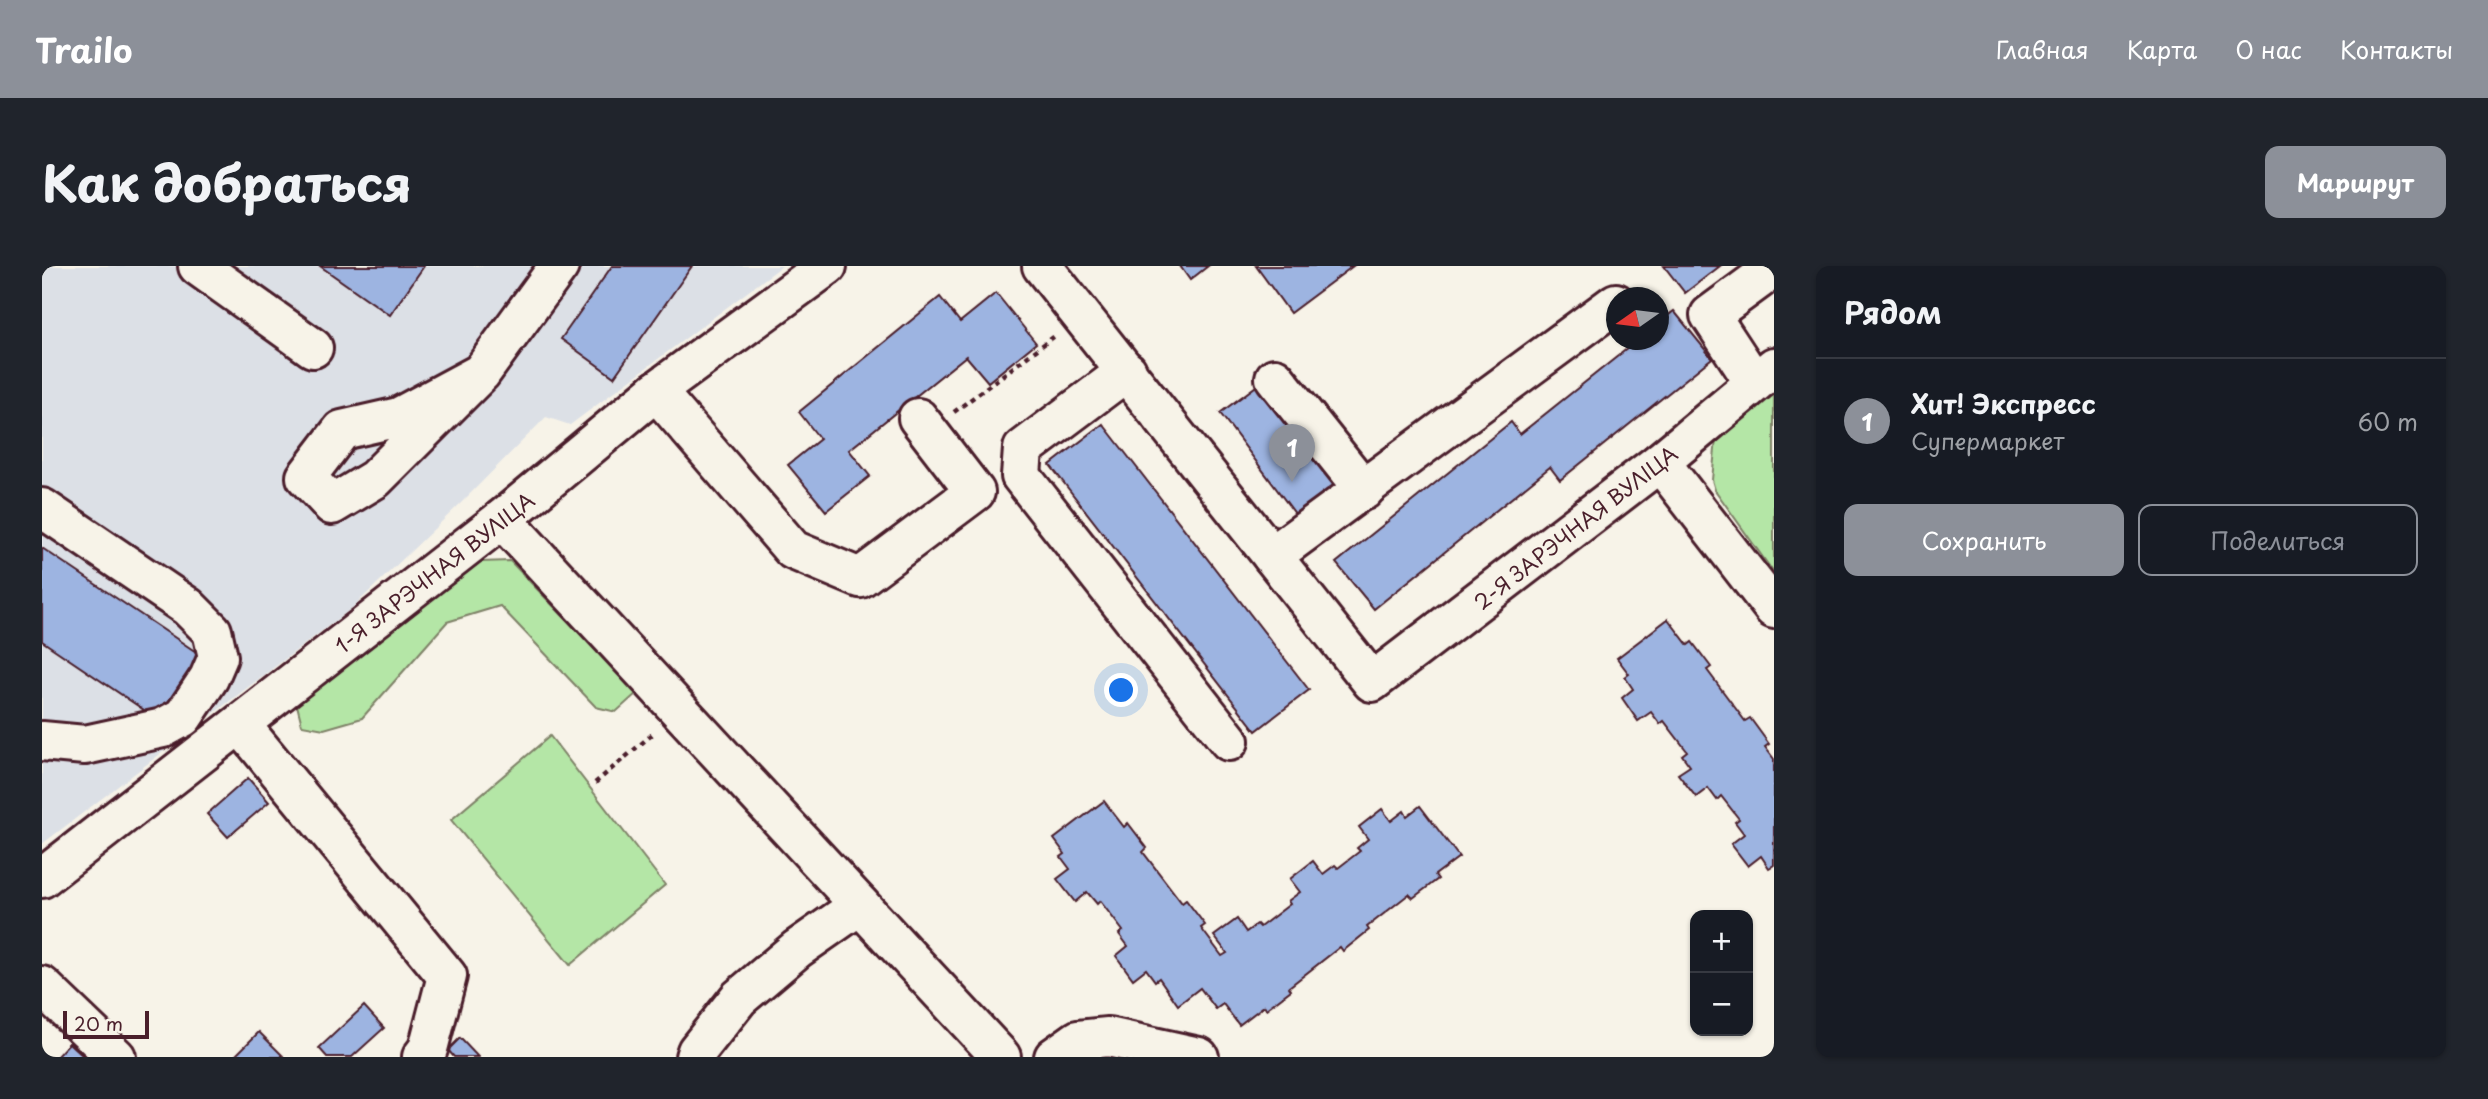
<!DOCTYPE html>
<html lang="ru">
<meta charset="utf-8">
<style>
body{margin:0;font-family:"Playpen Sans",sans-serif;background:#20242c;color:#f1f3f6}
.controls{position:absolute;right:21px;bottom:21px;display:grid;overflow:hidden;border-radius:14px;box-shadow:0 2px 5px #0004}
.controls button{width:63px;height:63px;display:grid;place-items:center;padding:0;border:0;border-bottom:2px solid #363941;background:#171b24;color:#f1f3f6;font:35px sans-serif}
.compass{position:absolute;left:1564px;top:21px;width:63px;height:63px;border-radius:50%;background:#171b24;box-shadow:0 2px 5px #0004;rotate:256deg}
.scale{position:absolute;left:21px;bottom:18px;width:86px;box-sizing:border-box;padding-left:7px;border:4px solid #4a1f2b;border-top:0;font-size:19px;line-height:24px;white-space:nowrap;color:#4a1f2b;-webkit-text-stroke:5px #f7f3e8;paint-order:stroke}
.you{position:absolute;left:1080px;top:425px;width:24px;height:24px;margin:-18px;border:5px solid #fff;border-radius:50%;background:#1a73e8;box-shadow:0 0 0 10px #1a73e833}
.badge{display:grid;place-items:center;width:46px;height:46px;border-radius:50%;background:#8c9099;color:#fff;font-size:23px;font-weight:700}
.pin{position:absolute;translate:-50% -58px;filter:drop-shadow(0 2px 4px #0008)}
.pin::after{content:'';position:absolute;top:37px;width:24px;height:21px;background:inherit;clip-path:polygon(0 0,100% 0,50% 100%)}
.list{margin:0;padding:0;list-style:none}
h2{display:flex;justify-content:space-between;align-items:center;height:91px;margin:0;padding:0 28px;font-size:30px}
h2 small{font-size:23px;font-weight:400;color:#9ea1a6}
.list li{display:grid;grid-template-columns:46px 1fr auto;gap:21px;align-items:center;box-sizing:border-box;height:126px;padding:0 28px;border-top:2px solid #363941}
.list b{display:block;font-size:26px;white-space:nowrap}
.list p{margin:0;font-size:23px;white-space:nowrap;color:#9ea1a6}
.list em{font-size:23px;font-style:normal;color:#9ea1a6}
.actions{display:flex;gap:14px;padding:21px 28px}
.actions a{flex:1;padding:16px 0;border:2px solid #8c9099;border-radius:14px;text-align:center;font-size:24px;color:#8c9099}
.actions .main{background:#8c9099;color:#fff}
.map{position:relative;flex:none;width:1732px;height:791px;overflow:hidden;border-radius:14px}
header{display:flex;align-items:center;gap:42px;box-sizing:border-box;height:98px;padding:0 35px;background:#8c9099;color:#fff}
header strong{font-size:33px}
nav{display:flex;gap:38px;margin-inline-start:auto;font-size:24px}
.intro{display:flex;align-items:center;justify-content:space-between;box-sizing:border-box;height:168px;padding:0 42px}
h1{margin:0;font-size:49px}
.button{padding:18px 32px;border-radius:14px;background:#8c9099;color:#fff;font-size:24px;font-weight:700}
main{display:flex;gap:42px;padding:0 42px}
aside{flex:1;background:#171b24;border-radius:14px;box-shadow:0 2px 5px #0004}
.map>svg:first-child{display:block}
.built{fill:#dce0e6}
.green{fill:#b4e6a6;stroke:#7f8268;stroke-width:2}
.building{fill:#9db4e1;stroke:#4a1f2b;stroke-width:2}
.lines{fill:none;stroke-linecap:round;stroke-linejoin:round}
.minor-casing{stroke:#4a1f2b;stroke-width:44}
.path{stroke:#4a1f2b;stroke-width:4.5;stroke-dasharray:5 5;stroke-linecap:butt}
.minor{stroke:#f7f3e8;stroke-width:38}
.labels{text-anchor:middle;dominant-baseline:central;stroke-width:5;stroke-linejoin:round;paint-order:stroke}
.street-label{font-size:21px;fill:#4a1f2b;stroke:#f7f3e8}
</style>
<header>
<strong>Trailo</strong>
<nav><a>Главная</a><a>Карта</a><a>О нас</a><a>Контакты</a></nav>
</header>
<div class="intro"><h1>Как добраться</h1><a class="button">Маршрут</a></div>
<main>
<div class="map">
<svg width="1732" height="791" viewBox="0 0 1732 791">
<rect width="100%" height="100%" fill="#f7f3e8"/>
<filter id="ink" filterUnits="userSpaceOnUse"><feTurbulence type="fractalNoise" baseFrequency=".0143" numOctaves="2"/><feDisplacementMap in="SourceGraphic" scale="14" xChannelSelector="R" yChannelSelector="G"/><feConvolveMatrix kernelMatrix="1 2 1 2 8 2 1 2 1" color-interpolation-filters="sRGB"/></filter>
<g filter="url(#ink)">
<path class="built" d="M0 0H740L528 159 504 151 420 236 310 342 0 578Z"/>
<g class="green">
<path d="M1732 121V307L1673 224 1670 214 1674 173Z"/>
<path d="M468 295 595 427 574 446 554 441 458 340 405 356 320 452 282 463 260 459 254 435 352 351 438 296Z"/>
<path d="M508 470 623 619 528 699 409 554Z"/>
</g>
<g class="building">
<path d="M278 0H382L348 49Z"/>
<path d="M570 0H650L572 111 519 73Z"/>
<path d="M1138 0H1166L1148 14Z"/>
<path d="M1214 0H1311L1248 47Z"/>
<path d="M1622 0H1678L1643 27Z"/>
<path d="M954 27 994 77 946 116 924 90 807 184 828 210 784 245 746 199 778 173 757 146 898 31 918 56Z"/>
<path d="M1632 45 1670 92 1518 214 1508 201 1332 343 1294 297 1469 156 1478 168 1596 74H1616V57Z"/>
<path d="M1221 115 1297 217 1254 249 1178 147Z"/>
<path d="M1061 158 1267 424 1214 465 1008 199Z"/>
<path d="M0 282 160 390 117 454 0 375Z"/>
<path d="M1626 353 1646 379 1650 376 1669 401 1665 404 1703 455 1708 452 1727 478 1723 481 1732 493V599L1727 602 1719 590 1706 600 1689 578 1702 568 1693 556 1697 553 1679 530 1675 534 1666 522 1654 531 1636 508 1648 500 1640 489 1645 485 1622 455 1618 458 1609 446 1596 455 1580 432 1591 423 1583 411 1587 408 1575 392Z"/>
<path d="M206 512 227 536 186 571 165 548Z"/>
<path d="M1062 535 1082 561 1086 557 1105 582 1101 586 1140 637 1144 634 1163 659 1159 662 1180 690 1185 687 1172 670 1195 653 1204 666 1215 658 1218 661 1248 638 1246 635 1258 626 1248 613 1271 595 1281 608 1293 599 1296 602 1318 585 1315 582 1326 573 1317 561 1340 543 1349 555 1362 545 1365 550 1378 540 1417 591 1393 609 1396 613 1371 632 1367 628 1325 661 1327 664 1301 685 1298 681 1247 721 1249 724 1224 743 1222 740 1197 759 1181 738 1174 743 1158 722 1136 739 1117 712 1113 715 1104 703 1091 713 1074 690 1086 680 1077 668 1081 665 1058 635 1055 638 1045 626 1033 636 1015 613 1028 603 1019 591 1023 588 1012 573Z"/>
<path d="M322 740 342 762 310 791H285L277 782Z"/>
<path d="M217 766 242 791H192Z"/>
<path d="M418 772 436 791H412L406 784Z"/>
<path d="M27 777 42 791H14Z"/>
</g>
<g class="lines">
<g class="minor-casing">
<g id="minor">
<path d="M156 0 271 82"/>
<path d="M1000 0 1330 416 1618 196 1732 101"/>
<path d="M1085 105 981 183 979 210 1187 475"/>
<path d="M439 107 357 151 300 164 264 211 290 239 333 213 439 107 517 0"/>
<path d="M1233 112 1322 224"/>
<path d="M1712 116 1668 49 1732 2"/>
<path d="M614 125 751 284 818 312 933 226 876 152"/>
<path d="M1618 196 1732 343"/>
<path d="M0 242 146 341 170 365 176 391 167 412 141 451 121 462 43 479 0 475"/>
<path d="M460 253 959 791"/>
<path d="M1230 290 1574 37"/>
<path d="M198 458 405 710 386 783 380 791"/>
<path d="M0 612 460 253 614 125 785 0"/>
<path d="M0 720 74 791"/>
<path d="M653 791 655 785 697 732 755 683 818 639"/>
<path d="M1012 791 1036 774 1066 771 1157 791"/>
</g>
</g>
<g class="path">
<path d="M912 146 1014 69"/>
<path d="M553 517 613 466"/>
</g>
<use href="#minor" class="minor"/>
</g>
</g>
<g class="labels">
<g class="street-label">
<text transform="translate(1533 261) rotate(-38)">2-Я ЗАРЭЧНАЯ ВУЛІЦА</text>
<text transform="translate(392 306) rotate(-38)">1-Я ЗАРЭЧНАЯ ВУЛІЦА</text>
</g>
</g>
</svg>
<div class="controls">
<button>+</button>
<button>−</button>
</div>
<svg class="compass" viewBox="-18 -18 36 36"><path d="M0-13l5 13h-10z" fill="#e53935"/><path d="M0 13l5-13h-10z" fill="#9ea1a6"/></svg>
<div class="scale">20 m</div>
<div class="you"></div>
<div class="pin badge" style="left:1250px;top:216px">1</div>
</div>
<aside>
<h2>Рядом<small></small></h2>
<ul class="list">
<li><span class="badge">1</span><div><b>Хит! Экспресс</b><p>Супермаркет</p></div><em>60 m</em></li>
</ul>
<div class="actions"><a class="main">Сохранить</a><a>Поделиться</a></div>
</aside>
</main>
